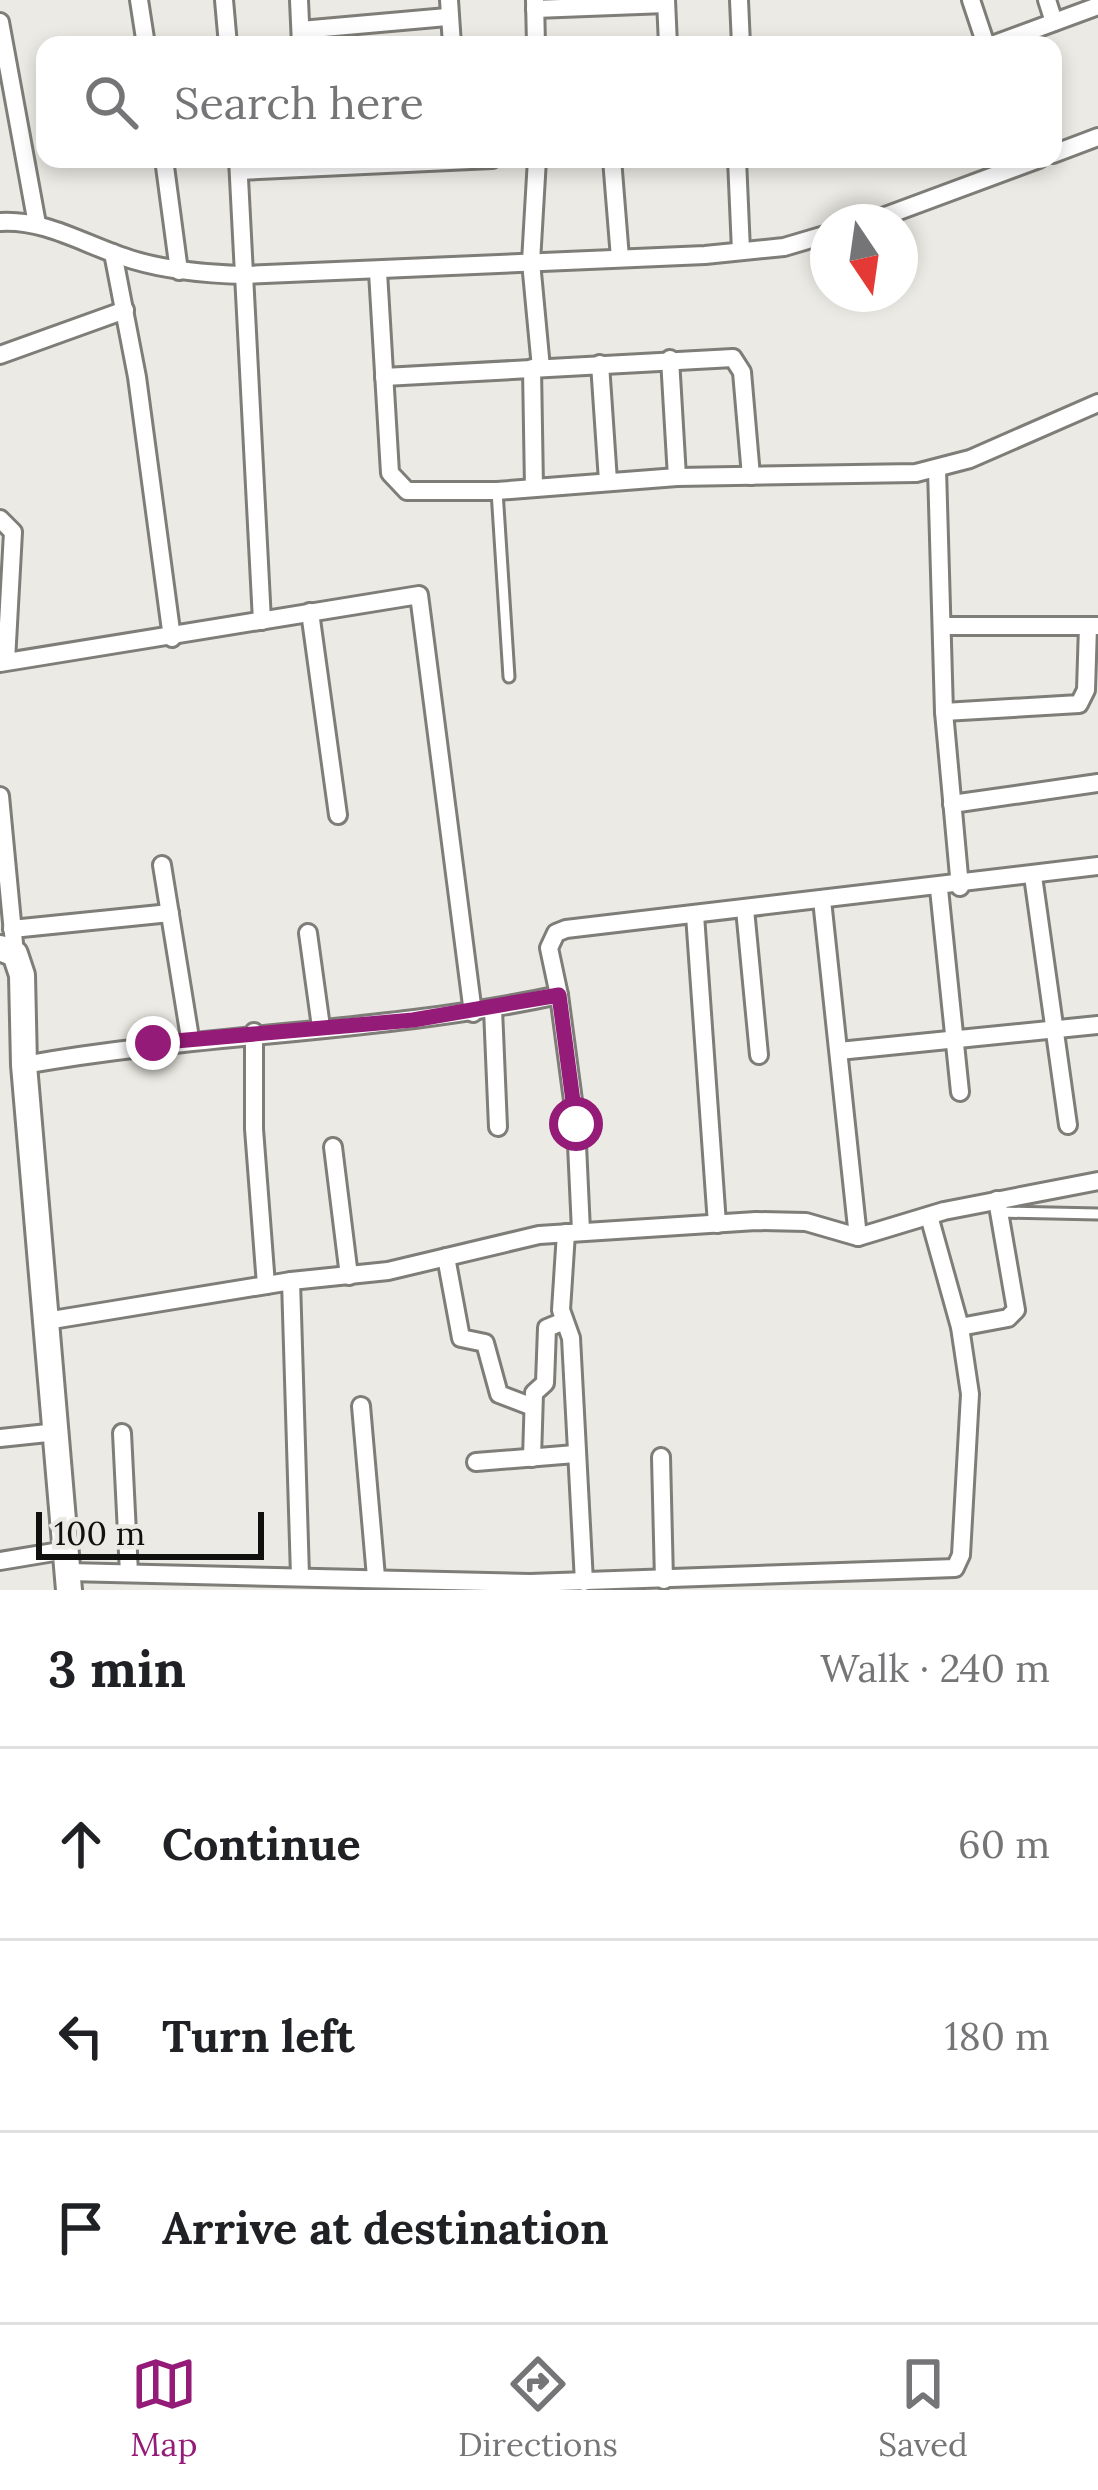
<!DOCTYPE html>
<meta charset="utf-8">
<style>
body{margin:0;font-family:Lora,serif;background:#f6f6f6;color:#202124}
.compass{position:absolute;left:810px;top:204px;width:108px;height:108px;border-radius:50%;background:#fff;box-shadow:0 6px 18px #0003;rotate:167deg}
.scale{position:absolute;left:36px;bottom:30px;width:228px;box-sizing:border-box;padding-left:12px;border:6px solid #10100e;border-top:0;font-size:33px;line-height:42px;white-space:nowrap;color:#10100e;-webkit-text-stroke:9px #ebeae4;paint-order:stroke}
.stop{position:absolute;width:36px;height:36px;margin:-27px;border:9px solid #941b77;border-radius:50%;background:#fff}
.stop.end{background:#941b77;border-color:#fff;box-shadow:0 3px 12px #0008}
.list{margin:0;padding:0;list-style:none}
h2{display:flex;justify-content:space-between;align-items:center;height:156px;margin:0;padding:0 48px;font-size:51px}
h2 small{font-size:39px;font-weight:400;color:#757577}
.list li{display:grid;grid-template-columns:78px 1fr auto;gap:36px;align-items:center;box-sizing:border-box;height:192px;padding:0 48px;border-top:3px solid #e0e0e0}
.list b{display:block;font-size:45px;white-space:nowrap}
.list em{font-size:39px;font-style:normal;color:#757577}
.icon{flex:none;width:66px;height:66px;fill:none;stroke:currentColor;stroke-width:2;stroke-linecap:round;stroke-linejoin:round}
.map{position:relative;flex:none;width:1098px;height:1590px;overflow:hidden}
.search{position:absolute;background:#fff;box-shadow:0 6px 18px #0003;left:36px;right:36px;top:36px;height:132px;display:flex;align-items:center;gap:30px;box-sizing:border-box;padding:0 42px;border-radius:24px;color:#757577;font-size:45px}
.sheet{height:732px;background:#fff}
nav{display:flex;justify-content:space-around;align-items:center;box-sizing:border-box;height:168px;border-top:3px solid #e0e0e0;background:#fff;font-size:33px;color:#757577}
nav a{display:grid;justify-items:center;gap:6px}
nav .on{color:#941b77}
.map>svg:first-child{display:block}
.lines{fill:none;stroke-linecap:round;stroke-linejoin:round}
.lane-casing{stroke:#7e7d78;stroke-width:15}
.street-casing{stroke:#7e7d78;stroke-width:22}
.secondary-casing{stroke:#7e7d78;stroke-width:30}
.lane{stroke:#fff;stroke-width:9}
.street{stroke:#fff;stroke-width:16}
.secondary{stroke:#fff;stroke-width:24}
.route{stroke:#941b77;stroke-width:15}
</style>
<div class="map">
<svg width="1098" height="1590" viewBox="0 0 1098 1590">
<rect width="100%" height="100%" fill="#ebeae4"/>
<g class="lines">
<g class="lane-casing">
<g id="lane">
<path d="M497 491 509 677"/>
<path d="M999 1212 1098 1214"/>
</g>
</g>
<g class="street-casing">
<g id="street">
<path d="M139 0 146 45"/>
<path d="M224 0 228 45"/>
<path d="M299 0 301 45"/>
<path d="M449 0 452 45"/>
<path d="M535 0 536 45"/>
<path d="M666 0 668 45"/>
<path d="M739 0 741 45"/>
<path d="M971 0 986 45"/>
<path d="M1047 0 1054 22"/>
<path d="M535 9 666 4"/>
<path d="M0 22 37 224"/>
<path d="M301 30 447 17"/>
<path d="M992 45 1098 6"/>
<path d="M1053 154 1098 137"/>
<path d="M164 159 179 271"/>
<path d="M238 159 262 621"/>
<path d="M537 159 531 262 541 368"/>
<path d="M612 159 620 258"/>
<path d="M737 159 741 251"/>
<path d="M239 171 492 159"/>
<path d="M0 222C48 219 88 247 133 260 170 271 206 274 244 275L705 255 784 247 828 234"/>
<path d="M869 222 1039 159"/>
<path d="M113 253 137 377 172 638"/>
<path d="M378 272 390 473 407 491H497L677 477 916 473 970 459 1098 403"/>
<path d="M0 355 125 310"/>
<path d="M670 359 677 477"/>
<path d="M600 364 608 481"/>
<path d="M532 368 534 488"/>
<path d="M384 377 733 358 742 372 751 476"/>
<path d="M937 469 944 712 960 887"/>
<path d="M0 519 13 532 6 661"/>
<path d="M310 612 338 815"/>
<path d="M942 626H1097"/>
<path d="M0 663 419 595 473 1013"/>
<path d="M944 712 1079 704 1086 690 1088 626"/>
<path d="M0 796 15 954"/>
<path d="M952 804 1098 783"/>
<path d="M162 865 190 1038"/>
<path d="M1033 876 1068 1125"/>
<path d="M939 889 960 1092"/>
<path d="M822 900 858 1237"/>
<path d="M745 909 759 1055"/>
<path d="M695 915 717 1224"/>
<path d="M12 929 170 913"/>
<path d="M308 933 321 1027"/>
<path d="M559 995 576 1123 581 1231"/>
<path d="M493 1009 498 1127"/>
<path d="M254 1032V1129L266 1285"/>
<path d="M839 1051 1098 1025"/>
<path d="M24 1065C202 1033 383 1033 559 995L549 948 556 933 566 929 1098 866"/>
<path d="M333 1147 349 1276"/>
<path d="M566 1233 561 1310 571 1338 584 1582"/>
<path d="M446 1257 461 1338 485 1343 499 1394 533 1407"/>
<path d="M291 1281 300 1576"/>
<path d="M46 1321 291 1281 388 1271 539 1235 756 1221 806 1222 858 1237 944 1211 1098 1181"/>
<path d="M960 1327 1008 1318 1016 1310 997 1200"/>
<path d="M361 1406 376 1577"/>
<path d="M122 1433 129 1573"/>
<path d="M0 1438 57 1432"/>
<path d="M661 1457 664 1580"/>
<path d="M532 1458 534 1393 545 1383 547 1328 564 1321"/>
<path d="M476 1462 575 1454"/>
<path d="M0 1561 66 1550"/>
<path d="M68 1572 530 1583 955 1568 961 1555 970 1394 960 1327 929 1216"/>
</g>
</g>
<g class="secondary-casing">
<path id="secondary" d="M0 948 15 954 22 975 24 1065 69 1590"/>
</g>
<use href="#lane" class="lane"/>
<use href="#street" class="street"/>
<use href="#secondary" class="secondary"/>
</g>
<g class="lines">
<path class="route" d="M153 1043 413 1020 559 995 576 1124"/>
</g>
</svg>
<svg class="compass" viewBox="-18 -18 36 36"><path d="M0-13l5 13h-10z" fill="#e53935"/><path d="M0 13l5-13h-10z" fill="#757577"/></svg>
<div class="scale">100 m</div>
<div class="stop" style="left:576px;top:1124px"></div>
<div class="stop end" style="left:153px;top:1043px"></div>
<div class="search"><svg class="icon" aria-label="search" viewBox="0 0 24 24"><circle cx="10" cy="10" r="6"/><path d="M15 15l6 6"/></svg>Search here</div>
</div>
<section class="sheet">
<h2>3 min<small>Walk · 240 m</small></h2>
<ul class="list">
<li><svg class="icon" aria-label="ahead" viewBox="0 0 24 24"><path d="M12 20V5M6 11l6-6 6 6"/></svg><div><b>Continue</b></div><em>60 m</em></li>
<li><svg class="icon" aria-label="left" viewBox="0 0 24 24"><path d="M17 20v-9H6M10 6l-5 5 5 5"/></svg><div><b>Turn left</b></div><em>180 m</em></li>
<li><svg class="icon" aria-label="arrive" viewBox="0 0 24 24"><path d="M6 21V4h12l-3 4 3 4H6"/></svg><div><b>Arrive at destination</b></div></li>
</ul>
</section>
<nav>
<a class="on"><svg class="icon" aria-label="map" viewBox="0 0 24 24"><path d="M3 6l6-2 6 2 6-2v14l-6 2-6-2-6 2zM9 4v14M15 6v14"/></svg>Map</a>
<a><svg class="icon" aria-label="directions" viewBox="0 0 24 24"><path d="M12 3l9 9-9 9-9-9zM9 14v-3h6M13 9l2 2-2 2"/></svg>Directions</a>
<a><svg class="icon" aria-label="saved" viewBox="0 0 24 24"><path d="M7 4h10v16l-5-4-5 4z"/></svg>Saved</a>
</nav>
